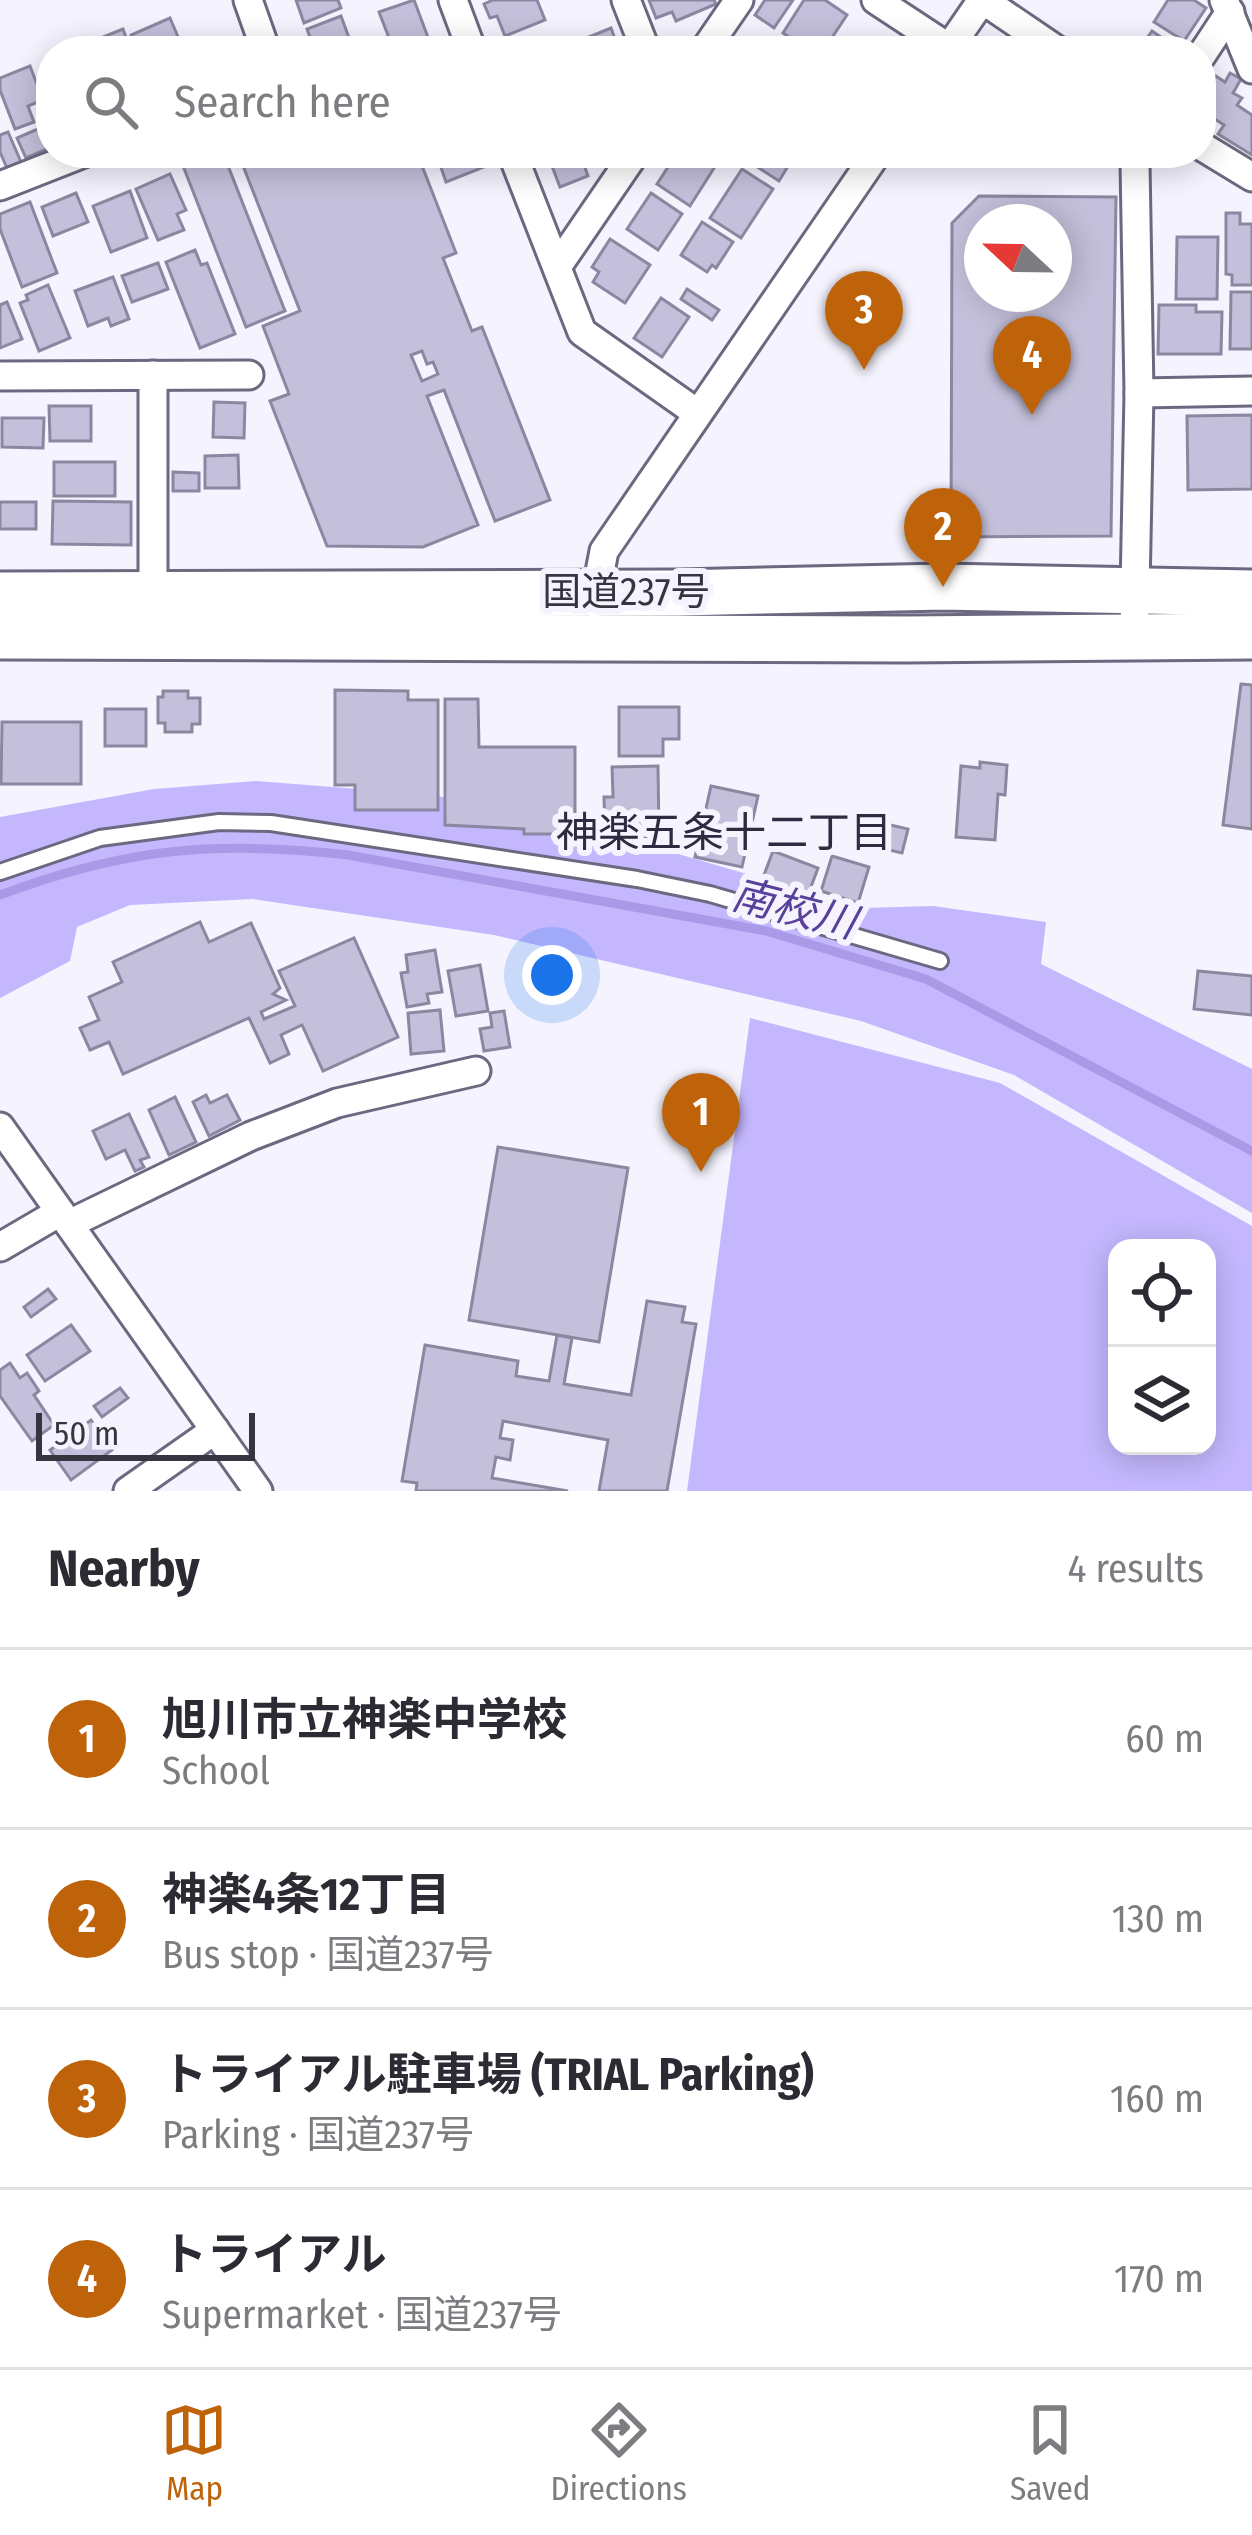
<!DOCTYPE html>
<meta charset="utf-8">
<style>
body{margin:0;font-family:"Fira Sans Condensed","Noto Sans JP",sans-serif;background:#f7f7f7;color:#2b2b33}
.controls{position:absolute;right:36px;bottom:36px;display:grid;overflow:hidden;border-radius:24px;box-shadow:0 6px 30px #0003}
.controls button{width:108px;height:108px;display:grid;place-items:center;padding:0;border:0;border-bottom:3px solid #e1e1e2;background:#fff;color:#2b2b33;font:60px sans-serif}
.compass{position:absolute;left:964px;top:204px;width:108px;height:108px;border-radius:50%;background:#fff;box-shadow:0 6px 30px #0003;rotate:292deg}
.scale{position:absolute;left:36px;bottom:30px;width:219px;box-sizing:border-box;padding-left:12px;border:6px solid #36353f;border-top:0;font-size:33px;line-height:42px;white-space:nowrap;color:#36353f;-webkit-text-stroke:9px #f4f3fe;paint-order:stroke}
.you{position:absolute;left:552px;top:975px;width:42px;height:42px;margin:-30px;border:9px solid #fff;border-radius:50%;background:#1a73e8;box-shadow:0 0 0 18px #1a73e833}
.badge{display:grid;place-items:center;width:78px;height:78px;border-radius:50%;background:#be630a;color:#fff;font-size:39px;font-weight:700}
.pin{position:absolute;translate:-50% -99px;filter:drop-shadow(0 3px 6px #0008)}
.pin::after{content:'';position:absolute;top:63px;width:42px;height:36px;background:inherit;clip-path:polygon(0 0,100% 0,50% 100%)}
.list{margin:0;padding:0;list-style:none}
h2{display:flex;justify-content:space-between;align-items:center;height:156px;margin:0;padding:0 48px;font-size:51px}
h2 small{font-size:39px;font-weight:400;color:#7c7c81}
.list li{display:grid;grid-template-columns:78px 1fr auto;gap:36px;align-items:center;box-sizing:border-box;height:180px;padding:0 48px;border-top:3px solid #e1e1e2}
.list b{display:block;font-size:45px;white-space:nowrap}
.list p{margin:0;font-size:39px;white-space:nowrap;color:#7c7c81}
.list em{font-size:39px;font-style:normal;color:#7c7c81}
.icon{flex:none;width:66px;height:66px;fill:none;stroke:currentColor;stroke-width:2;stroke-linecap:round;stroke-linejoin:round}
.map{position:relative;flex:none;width:1252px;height:1491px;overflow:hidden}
.search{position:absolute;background:#fff;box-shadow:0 6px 30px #0003;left:36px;right:36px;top:36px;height:132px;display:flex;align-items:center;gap:30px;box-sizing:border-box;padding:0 42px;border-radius:48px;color:#7c7c81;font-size:45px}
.sheet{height:876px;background:#fff}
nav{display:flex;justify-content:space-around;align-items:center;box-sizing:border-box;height:168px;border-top:3px solid #e1e1e2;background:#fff;font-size:33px;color:#7c7c81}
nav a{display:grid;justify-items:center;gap:6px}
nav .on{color:#be630a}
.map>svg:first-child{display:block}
.green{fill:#c4b7fe;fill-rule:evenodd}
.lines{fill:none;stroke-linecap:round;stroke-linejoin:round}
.stream{stroke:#a999e7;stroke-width:9}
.building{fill:#c4c0db;stroke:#8b87a1;stroke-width:3;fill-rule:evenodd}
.service-casing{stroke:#6c6880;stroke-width:20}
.minor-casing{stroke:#6c6880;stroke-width:33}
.trunk-casing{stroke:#6c6880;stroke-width:51}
.service{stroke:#fff;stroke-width:14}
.minor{stroke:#fff;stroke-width:27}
.trunk{stroke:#fff;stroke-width:45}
.labels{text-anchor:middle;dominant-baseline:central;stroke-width:12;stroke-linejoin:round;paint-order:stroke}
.street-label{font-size:39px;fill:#36353f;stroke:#f4f3fe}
.neighbourhood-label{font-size:42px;fill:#2e2a3f;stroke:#f4f3fe}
.water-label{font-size:42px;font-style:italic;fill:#59409b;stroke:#f4f3fe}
</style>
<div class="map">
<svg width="1252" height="1491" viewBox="0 0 1252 1491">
<rect width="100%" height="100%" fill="#f4f3fe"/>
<g class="green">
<path d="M256 781 434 795 637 842 863 908 933 906 1046 922 1041 964 1252 1069V1213L1014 1075 861 1021 494 935 253 899 130 905 77 927 70 961 0 998V817L154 789Z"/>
<path d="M750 1018 1000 1083 1252 1226V1491H687ZM1117 1248H1207V1446H1117Z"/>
</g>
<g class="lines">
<path class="stream" d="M0 895C125 848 216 840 348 855L766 931 926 979 1252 1151"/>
</g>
<g class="building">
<path d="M296 0H338L341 8 304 23Z"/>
<path d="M414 0 429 40 394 51 379 12Z"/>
<path d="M493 0H537L545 20 505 36 497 16 490 18 484 4Z"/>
<path d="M649 0H714L716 4 676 21 672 12 656 18Z"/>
<path d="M765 0H793L774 28 755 15Z"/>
<path d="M804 0H825L847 15 823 51H810L783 33Z"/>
<path d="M1168 0H1194L1206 8 1184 41 1154 22Z"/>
<path d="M341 16 352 46 339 51H315L307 29Z"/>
<path d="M170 18 184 51H137L131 35Z"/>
<path d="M611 28 615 39 578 51 574 43Z"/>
<path d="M123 29 131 51H85L83 45Z"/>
<path d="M1152 31 1181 51H1138Z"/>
<path d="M30 66 43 100 28 106 34 122 15 129 0 90V78Z"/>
<path d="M1230 73 1241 79 1233 93 1242 98 1237 105 1252 115V155L1218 134 1224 125 1201 110V100L1216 76 1225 82Z"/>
<path d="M40 128 49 148 26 158 17 138Z"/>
<path d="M8 132 21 162 7 168 0 152V135Z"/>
<path d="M178 153H223L285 311 246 327Z"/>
<path d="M238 153H417L456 253 443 258 472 331 482 327 550 500 495 521 444 390 427 396 478 525 423 547 327 546 270 401 289 394 263 326 300 311ZM422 351 427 364 433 362 438 374 422 381 411 355Z"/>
<path d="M436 153H472L474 159 480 157 484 167 446 182Z"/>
<path d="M547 153H610L611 155 584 165 588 176 560 187Z"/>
<path d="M677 153H698L716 165 690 206 657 184Z"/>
<path d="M753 153H796L779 181 748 161Z"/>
<path d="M742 169 773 189 741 238 710 218Z"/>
<path d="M170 174 186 210 177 214 184 230 158 240 136 189Z"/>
<path d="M130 191 147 238 111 252 93 206Z"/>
<path d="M76 193 88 222 53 236 42 207Z"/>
<path d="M651 193 682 214 658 250 627 229Z"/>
<path d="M979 196 1116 197 1111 536 951 537 952 223ZM982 222H1054V294H982Z"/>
<path d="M30 202 57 273 22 287 0 229V214Z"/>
<path d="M1226 213H1240V224H1252V285H1232V275L1226 274Z"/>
<path d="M702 222 733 242 716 268 712 265 707 272 681 255Z"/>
<path d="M1177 237H1218L1217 299H1176Z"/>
<path d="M610 239 650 265 625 303 593 282 599 272 592 267Z"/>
<path d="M195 250 201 265 207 263 235 334 200 348 166 262Z"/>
<path d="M158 263 168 289 132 302 122 276Z"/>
<path d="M113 277 129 319 111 326 108 318 88 326 75 291Z"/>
<path d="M48 285 70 338 39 351 20 303 28 300 26 295Z"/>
<path d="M687 289 719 310 712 320 681 299Z"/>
<path d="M1231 292H1252V349H1230Z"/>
<path d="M661 298 689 317 662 357 634 338Z"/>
<path d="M7 302 22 339 0 348V305Z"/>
<path d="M1159 305H1196V312H1222L1221 354H1158Z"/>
<path d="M214 402 245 403 244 438 213 437Z"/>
<path d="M49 406H91V441H50Z"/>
<path d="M1252 415V489L1188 490 1187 416Z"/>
<path d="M2 418H44L43 448 2 447Z"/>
<path d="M238 455 239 488H205V456Z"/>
<rect x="54" y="462" width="61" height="34"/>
<path d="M173 472 199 473V491H173Z"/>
<path d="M53 501 131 502V545L52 544Z"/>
<rect x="0" y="502" width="36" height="27"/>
<path d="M1241 684 1252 685V829L1223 825Z"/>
<path d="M335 690 408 691V700H438V810H355V785H335Z"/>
<path d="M163 691H188V698H200V724H192V732H165V723H158V697H163Z"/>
<path d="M445 699H478L479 747H575V834H524V829L445 825Z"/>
<path d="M619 707H679V739H663V756H619Z"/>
<rect x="105" y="709" width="41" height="37"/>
<path d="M2 722H81V784H1Z"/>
<path d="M980 762 1007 765 1005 795 998 794 995 840 956 837 961 766 980 768Z"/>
<path d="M658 766 659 836 605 838 604 797H613L612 767Z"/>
<path d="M711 786 758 796 742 867 695 857Z"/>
<path d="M882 823 908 829 902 853 876 847Z"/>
<path d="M773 851 818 868 806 900 761 883Z"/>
<path d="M832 856 869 867 858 903 821 891Z"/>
<path d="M200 922 209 942 251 923 280 988 273 994 286 1000 261 1012 264 1019 295 1006 279 971 354 938 398 1037 323 1071 302 1025 281 1035 289 1054 270 1063 249 1018 123 1074 109 1042 90 1050 80 1028 99 1020 89 997 122 982 113 962Z"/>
<path d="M435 950 442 992 427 994 429 1003 407 1007 401 973 408 972 406 955Z"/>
<path d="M480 965 488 1011 456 1016 448 971Z"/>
<path d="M1198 971 1252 976V1015L1194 1009Z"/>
<path d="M440 1010 444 1051 411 1054 408 1013Z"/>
<path d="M504 1011 510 1047 484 1051 480 1029 492 1027 490 1013Z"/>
<path d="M206 1095 210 1103 227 1095 240 1120 209 1136 193 1102Z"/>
<path d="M175 1097 196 1142 169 1155 149 1110Z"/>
<path d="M129 1114 149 1157 140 1160 144 1167 135 1171 125 1150 106 1159 93 1131Z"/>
<path d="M498 1147 628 1168 599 1342 469 1320Z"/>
<path d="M48 1289 56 1299 31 1317 24 1307Z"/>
<path d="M647 1301 685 1307 682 1322 696 1324 667 1491H599L608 1440 503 1421 500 1438 513 1440 510 1460 496 1457 492 1478 568 1491H416L417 1483 402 1481 425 1345 518 1361 516 1376 549 1381 557 1335 572 1338 564 1384 631 1395Z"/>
<path d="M71 1325 90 1351 45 1381 27 1355Z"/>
<path d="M10 1363 20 1378 27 1373 39 1391 34 1395 54 1425 32 1441 0 1396V1370Z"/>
<path d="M120 1388 128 1398 102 1417 94 1406Z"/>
<path d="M91 1420 112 1450 71 1480 50 1450Z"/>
</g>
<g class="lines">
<g class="service-casing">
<path id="service" d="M0 872 100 838 219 822 271 823 637 879 710 894 940 961"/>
</g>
<g class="minor-casing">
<g id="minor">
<path d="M248 0 266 51"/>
<path d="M453 0 472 51"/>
<path d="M626 0 646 51"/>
<path d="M876 0 949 48"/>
<path d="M983 0 1058 51"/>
<path d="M1224 0 1252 69"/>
<path d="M704 51 739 0"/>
<path d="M947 51 982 0"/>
<path d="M1201 56 1230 12"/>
<path d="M1201 146 1252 177"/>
<path d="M512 153 582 332 697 413"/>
<path d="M0 186 84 153"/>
<path d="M557 267 635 153"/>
<path d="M0 376 249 375"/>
<path d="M1139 393 1252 391"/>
<path d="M594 603 604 551 877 153"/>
<path d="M153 605V375"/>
<path d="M1134 638 1139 393 1135 163 1141 153"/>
<path d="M0 1127 258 1491"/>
<path d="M69 1224 251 1136 337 1103 476 1071"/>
<path d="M0 1247 60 1212"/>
<path d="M128 1491 215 1430"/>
</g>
</g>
<g class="trunk-casing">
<g id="trunk">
<path d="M0 595 678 593 943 587 1252 593"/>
<path d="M0 636 907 639 1252 636"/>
</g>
</g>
<use href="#service" class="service"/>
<use href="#minor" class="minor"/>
<use href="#trunk" class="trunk"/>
</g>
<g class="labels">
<g class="street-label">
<text x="626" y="592">国道237号</text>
</g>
<g class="neighbourhood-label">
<text x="724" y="833">神楽五条十二丁目</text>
</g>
<g class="water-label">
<text transform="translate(794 909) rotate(14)">南校川</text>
</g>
</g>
</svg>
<div class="controls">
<button><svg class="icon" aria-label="locate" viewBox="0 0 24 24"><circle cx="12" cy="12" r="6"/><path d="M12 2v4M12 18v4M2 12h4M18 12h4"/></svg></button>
<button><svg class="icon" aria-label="layers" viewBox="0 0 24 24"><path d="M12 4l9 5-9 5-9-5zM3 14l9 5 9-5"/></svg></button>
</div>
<svg class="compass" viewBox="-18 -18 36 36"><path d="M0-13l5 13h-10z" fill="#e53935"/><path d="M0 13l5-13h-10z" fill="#7c7c81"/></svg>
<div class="scale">50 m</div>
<div class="you"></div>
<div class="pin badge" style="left:701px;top:1172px">1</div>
<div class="pin badge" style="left:943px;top:587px">2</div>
<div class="pin badge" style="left:864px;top:370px">3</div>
<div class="pin badge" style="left:1032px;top:415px">4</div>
<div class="search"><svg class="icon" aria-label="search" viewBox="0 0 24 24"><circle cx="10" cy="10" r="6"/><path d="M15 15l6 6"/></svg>Search here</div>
</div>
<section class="sheet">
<h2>Nearby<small>4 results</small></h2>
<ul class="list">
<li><span class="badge">1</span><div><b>旭川市立神楽中学校</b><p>School</p></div><em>60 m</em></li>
<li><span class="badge">2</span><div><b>神楽4条12丁目</b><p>Bus stop · 国道237号</p></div><em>130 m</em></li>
<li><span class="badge">3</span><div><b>トライアル駐車場 (TRIAL Parking)</b><p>Parking · 国道237号</p></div><em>160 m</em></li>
<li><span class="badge">4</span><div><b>トライアル</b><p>Supermarket · 国道237号</p></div><em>170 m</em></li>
</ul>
</section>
<nav>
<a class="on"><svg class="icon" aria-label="map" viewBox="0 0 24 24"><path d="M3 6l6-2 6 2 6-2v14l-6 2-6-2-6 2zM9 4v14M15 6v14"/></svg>Map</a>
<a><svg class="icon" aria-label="directions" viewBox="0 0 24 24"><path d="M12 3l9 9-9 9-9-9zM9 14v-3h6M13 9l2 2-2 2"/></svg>Directions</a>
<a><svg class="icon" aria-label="saved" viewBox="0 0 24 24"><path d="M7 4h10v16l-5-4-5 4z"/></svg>Saved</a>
</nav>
